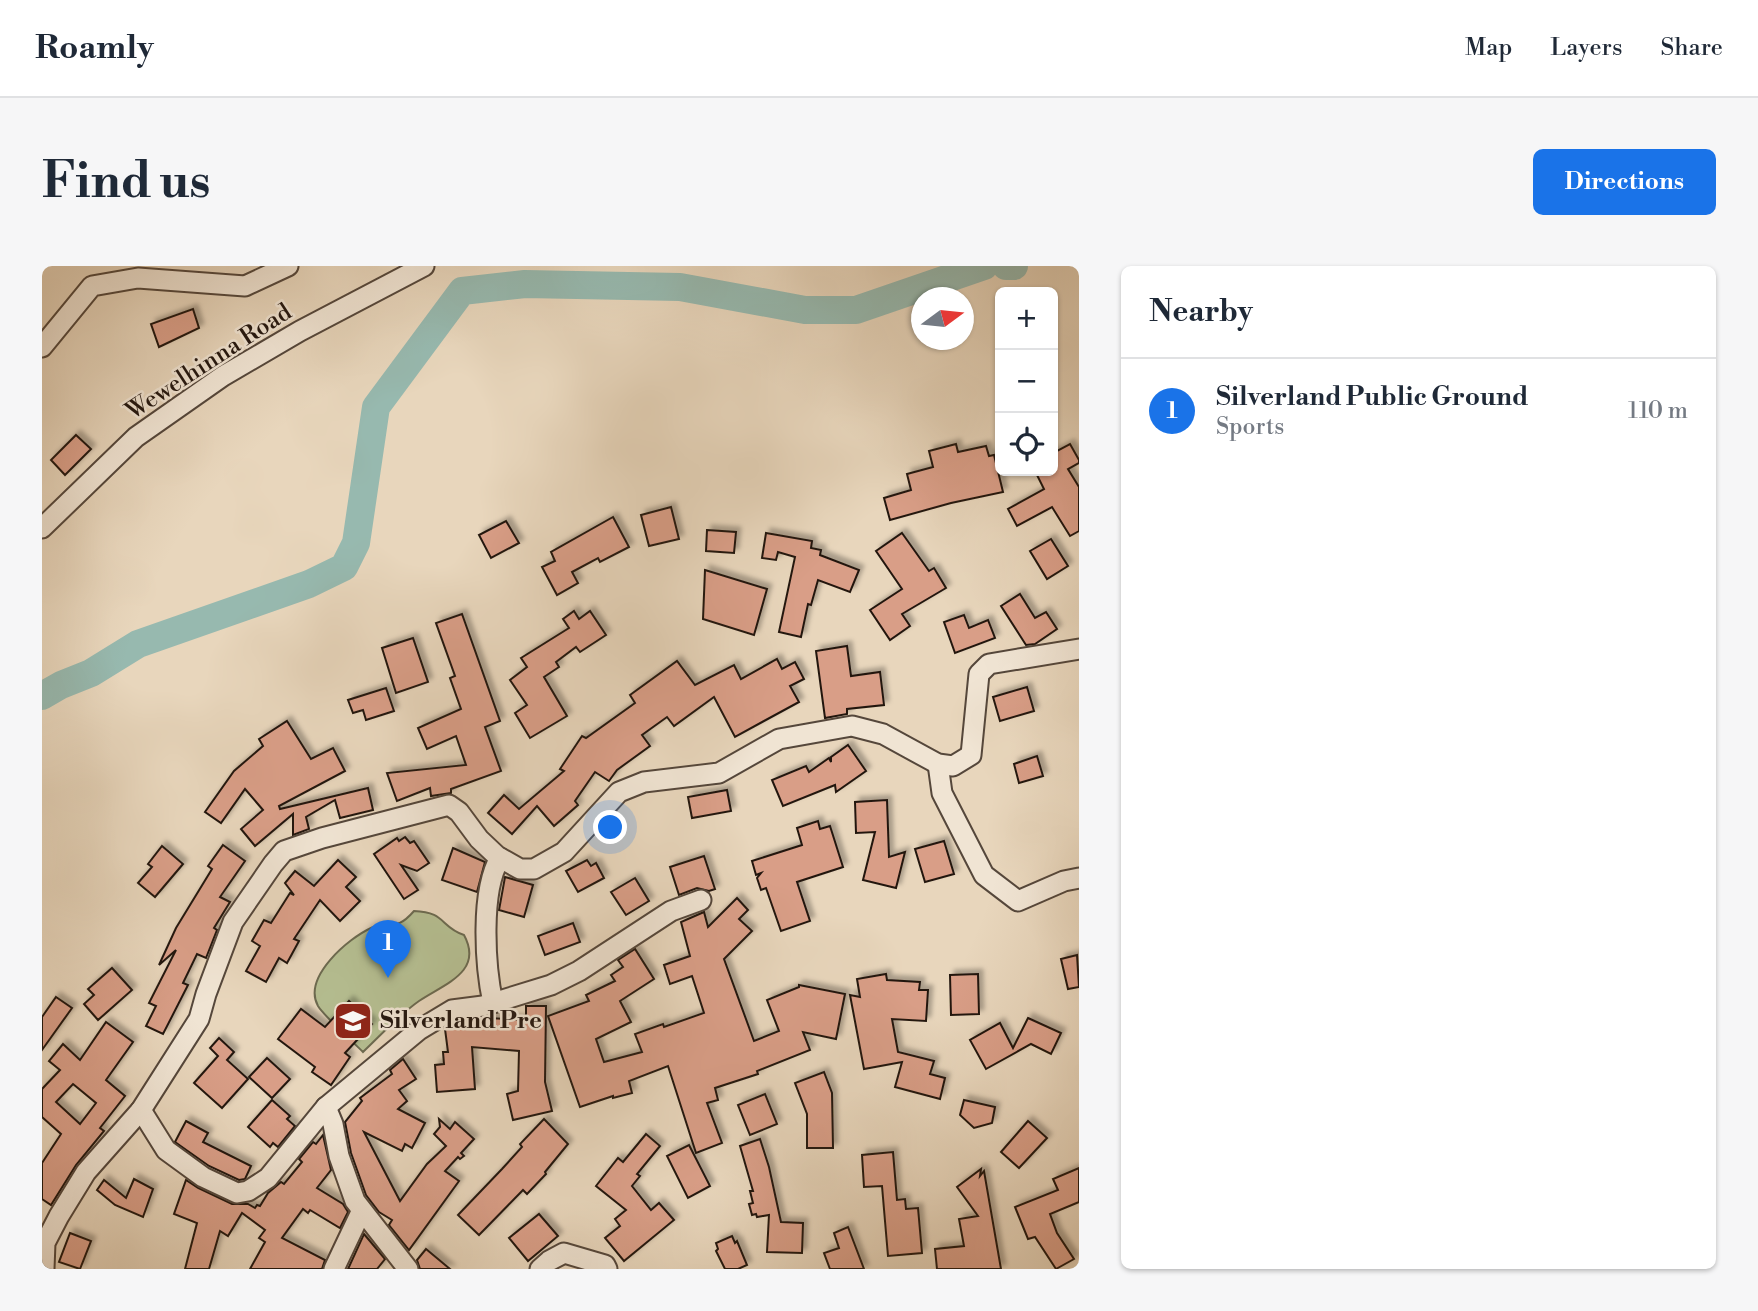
<!DOCTYPE html>
<meta charset="utf-8">
<style>
body{margin:0;font-family:"Libre Bodoni",serif;background:#f6f6f7;color:#1f2937}
.controls{position:absolute;right:21px;top:21px;display:grid;overflow:hidden;border-radius:10px;box-shadow:0 2px 5px #0004}
.controls button{width:63px;height:63px;display:grid;place-items:center;padding:0;border:0;border-bottom:2px solid #e0e1e3;background:#fff;color:#1f2937;font:35px sans-serif}
.compass{position:absolute;left:869px;top:21px;width:63px;height:63px;border-radius:50%;background:#fff;box-shadow:0 2px 5px #0004;rotate:75deg}
.you{position:absolute;left:569px;top:562px;width:24px;height:24px;margin:-18px;border:5px solid #fff;border-radius:50%;background:#1a73e8;box-shadow:0 0 0 10px #1a73e833}
.badge{display:grid;place-items:center;width:46px;height:46px;border-radius:50%;background:#1a73e8;color:#fff;font-size:23px;font-weight:700}
.pin{position:absolute;translate:-50% -58px;filter:drop-shadow(0 2px 4px #0008)}
.pin::after{content:'';position:absolute;top:37px;width:24px;height:21px;background:inherit;clip-path:polygon(0 0,100% 0,50% 100%)}
.list{margin:0;padding:0;list-style:none}
h2{display:flex;justify-content:space-between;align-items:center;height:91px;margin:0;padding:0 28px;font-size:30px}
h2 small{font-size:23px;font-weight:400;color:#747a83}
.list li{display:grid;grid-template-columns:46px 1fr auto;gap:21px;align-items:center;box-sizing:border-box;height:105px;padding:0 28px;border-top:2px solid #e0e1e3}
.list b{display:block;font-size:26px;white-space:nowrap}
.list p{margin:0;font-size:23px;white-space:nowrap;color:#747a83}
.list em{font-size:23px;font-style:normal;color:#747a83}
.icon{flex:none;width:38px;height:38px;fill:none;stroke:currentColor;stroke-width:2;stroke-linecap:round;stroke-linejoin:round}
.map{position:relative;flex:none;width:1037px;height:1003px;overflow:hidden;border-radius:10px}
header{display:flex;align-items:center;gap:42px;box-sizing:border-box;height:98px;padding:0 35px;background:#fff;border-bottom:2px solid #e0e1e3}
header strong{font-size:33px}
nav{display:flex;gap:38px;margin-inline-start:auto;font-size:24px}
.intro{display:flex;align-items:center;justify-content:space-between;box-sizing:border-box;height:168px;padding:0 42px}
h1{margin:0;font-size:49px}
.button{padding:18px 32px;border-radius:10px;background:#1a73e8;color:#fff;font-size:24px;font-weight:700}
main{display:flex;gap:42px;padding:0 42px}
aside{flex:1;background:#fff;border-radius:10px;box-shadow:0 2px 5px #0004}
.map>svg:first-child{display:block}
.green{fill:#b5be91;stroke:#6c6a50;stroke-width:2}
.lines{fill:none;stroke-linecap:round;stroke-linejoin:round}
.river{stroke:#97b9af;stroke-width:28}
.building{fill:#d99e87;stroke:#241710;stroke-width:2;fill-rule:evenodd;filter:url(#shadow)}
.minor-casing{stroke:#55473b;stroke-width:23}
.minor{stroke:#f0e4d3;stroke-width:19}
.labels{text-anchor:middle;dominant-baseline:central;stroke-width:5;stroke-linejoin:round;paint-order:stroke}
.street-label{font-size:24px;fill:#241710;stroke:#f0e4d3}
.poi-label{font-size:24px;font-weight:bold;fill:#241710;stroke:#f0e4d3;text-anchor:start}
</style>
<header>
<strong>Roamly</strong>
<nav><a>Map</a><a>Layers</a><a>Share</a></nav>
</header>
<div class="intro"><h1>Find us</h1><a class="button">Directions</a></div>
<main>
<div class="map">
<svg width="1037" height="1003" viewBox="0 0 1037 1003">
<defs>
<filter id="shadow"><feDropShadow dx="4.5" dy="-4.5" stdDeviation="2" flood-color="#0004"/></filter>
</defs>
<rect width="100%" height="100%" fill="#e8d6bc"/>
<filter id="stains"><feTurbulence type="fractalNoise" baseFrequency=".00286" numOctaves="4"/><feColorMatrix values="0 0 0 0 .2 0 0 0 0 .09 0 0 0 0 .02 0 0 0 .5 -.17"/></filter>
<radialGradient id="worn" r=".72"><stop offset=".6" stop-color="#630" stop-opacity="0"/><stop offset="1" stop-color="#630" stop-opacity=".3"/></radialGradient>
<path class="green" d="M372 645C404 646 398 661 422 669 442 706 402 718 377 735 357 749 339 769 321 786 311 776 282 750 276 740 260 711 307 672 329 662 349 652 352 668 372 645Z"/>
<g class="lines">
<g class="river">
<path d="M964 0H972"/>
<path d="M0 430 19 419 49 407 96 378 267 318 302 301 314 277 334 141 420 25 483 18 638 21 763 44H814L942 0"/>
</g>
</g>
<g class="building">
<path d="M151 43 157 62 117 81 109 58Z"/>
<path d="M34 169 49 183 23 209 9 194Z"/>
<path d="M914 178 916 186 944 180 947 190 952 189 961 226 909 237 848 254 842 232 869 224 865 208 891 201 887 185Z"/>
<path d="M1028 178 1037 194V197L1026 203 1037 221V265L1028 270 1010 241 975 260 966 243 1002 223 993 205H1011V187Z"/>
<path d="M629 241 637 273 607 280 599 249Z"/>
<path d="M571 251 587 281 558 296 556 292 530 306 536 317 515 329 500 301 513 295 509 286Z"/>
<path d="M464 255 477 277 449 292 437 269Z"/>
<path d="M665 264 694 266 692 287 664 285Z"/>
<path d="M724 267 770 275 769 282 779 284 778 289 817 304 808 326 776 314 769 339 766 338 759 371 737 366 753 291 736 286 734 294 720 292Z"/>
<path d="M860 267 887 305 892 302 904 322 860 348 868 360 848 374 828 344 860 323 834 285Z"/>
<path d="M1009 273 1026 300 1005 313 988 285Z"/>
<path d="M663 304 725 323 712 369 661 353Z"/>
<path d="M978 328 993 352 1004 346 1015 363 993 378 984 379 959 340Z"/>
<path d="M532 345 537 353 548 345 564 369 538 386 534 381 514 396 517 401 502 411 525 450 488 472 473 447 485 439 468 414 485 401 479 392 527 362 521 353Z"/>
<path d="M420 348 458 455 443 461 459 505 409 523V527L389 530 388 522 355 535 345 507 424 499 414 470 385 483 376 462 419 443 408 412 413 410 394 357Z"/>
<path d="M922 349 927 362 946 354 953 372 913 387 902 356Z"/>
<path d="M371 372 386 416 354 427 340 382Z"/>
<path d="M805 380 809 410 838 406 842 439 805 443V448L783 452 774 385Z"/>
<path d="M735 393 740 403 753 396 762 413 748 420 757 436 722 455 693 471 672 431 632 460 625 451 600 469 608 480 575 504 567 515 553 506 533 535 536 539 512 560 495 540 470 568 446 547 462 529 477 543 522 505 518 503 540 470 544 472 593 437 588 429 635 395 653 419 692 399 699 413Z"/>
<path d="M985 421 992 445 958 455 951 431Z"/>
<path d="M344 422 352 445 324 454 321 444 311 447 306 434Z"/>
<path d="M245 455 269 493 291 482 303 505 237 540 238 543 326 522 331 544 298 552 293 534 264 551 267 563 251 569V548L213 580 199 563 221 544 203 523 179 557 163 546 192 505 221 480 217 473Z"/>
<path d="M806 479 824 505 794 526 793 519 741 540 730 514 764 500 767 506 787 492 789 496V491Z"/>
<path d="M995 490 1001 510 977 517 972 498Z"/>
<path d="M685 524 689 545 650 552 646 531Z"/>
<path d="M845 534 847 591 863 586 854 622 821 614 833 566 814 567 813 536Z"/>
<path d="M776 555 778 563 788 560 801 601 755 616 768 655 739 665 724 622 719 624 715 612 719 607 714 609 710 595 760 579 755 562Z"/>
<path d="M363 571 368 577 372 575 387 597 375 605 359 599 376 624 362 633 332 588 355 572 357 575Z"/>
<path d="M902 575 912 608 883 616 873 583Z"/>
<path d="M181 579 203 595 178 631 188 636 172 662 175 664 164 692 155 688 141 717 146 719 121 768 104 760 114 740 107 737 134 684 117 699 134 662 170 603 166 600Z"/>
<path d="M120 580 141 598 113 631 96 617 110 601 106 598Z"/>
<path d="M411 582 443 596 435 626 400 614Z"/>
<path d="M662 590 673 623 667 625 655 622 637 629 628 601Z"/>
<path d="M296 594 314 611 304 621 318 635 298 655 278 634 252 673 257 675 245 697 237 692 224 716 204 705 218 680 210 675 222 654 229 657 248 627 252 629 243 617 253 605 272 620Z"/>
<path d="M545 594 549 600 554 597 562 612 536 626 524 605Z"/>
<path d="M463 611 491 619 482 651 457 644Z"/>
<path d="M593 612 607 635 584 649 569 626Z"/>
<path d="M695 632 706 644 697 653 710 665 682 693 712 775 737 765 725 734 757 721V719L803 728 794 773 761 766 768 784 715 805 716 808 673 822 676 834 665 837 680 877 654 887 626 800 587 815 590 827 571 832V830L538 841 506 750 547 735 544 729 573 715 569 709 581 701 576 694 593 683 612 713 578 735 589 756 554 773 562 796 600 786 593 768 621 758 622 761 662 747 650 710 628 718 622 699 648 690 639 656 662 646 666 661Z"/>
<path d="M531 657 538 676 503 689 496 670Z"/>
<path d="M1035 689 1037 721 1026 723 1019 693Z"/>
<path d="M70 702 90 724 56 754 42 738 52 729 46 723Z"/>
<path d="M844 708 845 714 878 716 877 724H886L884 755 850 753 856 786 892 795 888 808 903 812 898 833 853 821 860 796 822 803 808 729 818 731 815 713Z"/>
<path d="M936 708 937 748 909 749 908 709Z"/>
<path d="M14 731 30 742 0 784V751Z"/>
<path d="M307 735 330 758 303 787 308 791 289 819 270 806 273 801 236 773 259 743 283 761Z"/>
<path d="M484 740H504L503 816 510 845 471 854 465 828 476 825 477 785 430 781 433 823 395 826 393 799 402 798 401 786H406L403 763 414 756 445 752 484 754Z"/>
<path d="M986 752 1019 767 1009 788 989 778 944 803 928 774 958 757 971 782Z"/>
<path d="M64 756 91 776 64 814 83 830 58 862 62 865 34 899 9 939 0 933V897L19 868 0 851V823L18 804 7 795 21 778 38 794ZM31 818 54 837 38 858 14 836Z"/>
<path d="M177 772 192 786 185 794 206 813 180 842 152 817 176 790 168 782Z"/>
<path d="M225 792 248 813 230 832 207 811Z"/>
<path d="M361 793 374 813 357 824 365 835 356 843 383 857 370 882 363 878 360 885 322 866 358 935 385 898 404 880 392 868 398 861 397 853 408 863 413 856 432 873 419 887 422 890 418 893 416 891 403 905 417 915 367 984 347 959 350 954 337 946 324 929 309 887 303 856 320 835 318 832 350 808 348 804Z"/>
<path d="M782 806 790 827 791 882H765V848L753 817Z"/>
<path d="M723 828 735 858 708 869 696 839Z"/>
<path d="M230 834 248 850 245 853 253 860 236 881 231 877 228 881 206 861Z"/>
<path d="M922 834 953 841 950 857 932 862 918 849Z"/>
<path d="M502 853 526 878 503 906 504 908 485 928 481 924 437 969 416 949 460 903 480 881 478 878Z"/>
<path d="M144 855 166 867 161 876 209 900 203 913 197 914 167 900 133 876Z"/>
<path d="M986 855 1005 872 977 902 959 886Z"/>
<path d="M604 868 618 880 595 908 598 910 590 920 609 944 617 937 632 954 582 995 563 972 578 960 573 953 584 944 554 920 576 892 581 896Z"/>
<path d="M281 869 289 904 275 922 301 938 306 946 298 962 268 944 266 947 261 943 240 972 283 994 280 1003H208L223 976 217 972 223 964 200 947 186 970 178 965 167 1003H143L155 957 132 948 144 914 156 922 190 938H206L213 942 215 939 218 940 226 927 239 916 242 918 260 896 257 893 271 876 274 878Z"/>
<path d="M718 873 727 901 739 956 761 957 760 987 725 986 727 949 715 951 714 948 710 949 707 938 711 937 708 925H711L698 880Z"/>
<path d="M647 879 668 920 646 932 625 890Z"/>
<path d="M851 886 855 934 863 933 864 943 876 942 880 987 846 990 840 920 822 921 820 889Z"/>
<path d="M1037 902V936L1008 948 1015 967 1032 993 1014 1003 993 971 986 973 973 941 1016 924 1011 913Z"/>
<path d="M939 903 938 910 942 905 959 1003H895L893 983 922 980 917 953 936 950 915 921Z"/>
<path d="M92 913 111 923 101 951 73 939 55 924 62 914 84 932Z"/>
<path d="M497 948 516 970 486 995 467 972Z"/>
<path d="M806 961 822 1003H788L782 987 797 982 792 967Z"/>
<path d="M28 967 49 975 38 1003 17 996Z"/>
<path d="M322 968 343 993 335 1003H306Z"/>
<path d="M690 970 693 977 695 975 705 999 696 1003H683L674 985 676 983 674 977Z"/>
<path d="M384 983 408 1003H378L375 994Z"/>
</g>
<g class="lines">
<g class="minor-casing">
<g id="minor">
<path d="M0 81 50 20 96 12 203 20 246 0"/>
<path d="M0 262 94 171 181 110 258 65 382 0"/>
<path d="M896 498 900 527 942 609 976 635 1022 615 1037 612"/>
<path d="M451 737C443 700 438 625 458 592"/>
<path d="M284 841 291 858 297 890 313 935 366 1003"/>
<path d="M99 844 124 884 161 911 195 927 206 925 226 912 284 841 377 764 410 744 441 740 509 719 537 705 629 645 659 634"/>
<path d="M2 1003 3 977 17 950 44 906 99 844 157 753 164 728 191 656 231 598 242 585 280 572 407 539 417 546 437 573 455 590 478 603H492L522 586 577 526 602 516 677 507 737 473 810 460 841 468 896 498 911 500 929 489 937 408 947 398 1037 383"/>
<path d="M292 1003 319 946"/>
<path d="M498 1003 507 995 522 987 563 999 565 1003"/>
</g>
</g>
<use href="#minor" class="minor"/>
</g>
<defs>
<g id="school-square" transform="scale(2.0125)"><rect x="-9" y="-9" width="18" height="18" rx="4" fill="#8f2418" stroke="#f0e4d3"/><path d="M0-5L7-2L0 1L-7-2ZM-4 1L0 2.5L4 1V4Q0 6-4 4Z" fill="#fff"/></g>
</defs>
<g fill-rule="evenodd">
<use href="#school-square" x="311" y="755"/>
</g>
<g class="labels">
<g class="street-label">
<text transform="translate(167 96) rotate(-33)">Wewelhinna Road</text>
</g>
<g class="poi-label">
<text x="338" y="755">Silverland Pre</text>
</g>
</g>
<rect width="100%" height="100%" filter="url(#stains)"/>
<rect width="100%" height="100%" fill="url(#worn)"/>
</svg>
<div class="controls">
<button>+</button>
<button>−</button>
<button><svg class="icon" aria-label="locate" viewBox="0 0 24 24"><circle cx="12" cy="12" r="6"/><path d="M12 2v4M12 18v4M2 12h4M18 12h4"/></svg></button>
</div>
<svg class="compass" viewBox="-18 -18 36 36"><path d="M0-13l5 13h-10z" fill="#e53935"/><path d="M0 13l5-13h-10z" fill="#747a83"/></svg>
<div class="you"></div>
<div class="pin badge" style="left:346px;top:712px">1</div>
</div>
<aside>
<h2>Nearby<small></small></h2>
<ul class="list">
<li><span class="badge">1</span><div><b>Silverland Public Ground</b><p>Sports</p></div><em>110 m</em></li>
</ul>
</aside>
</main>
